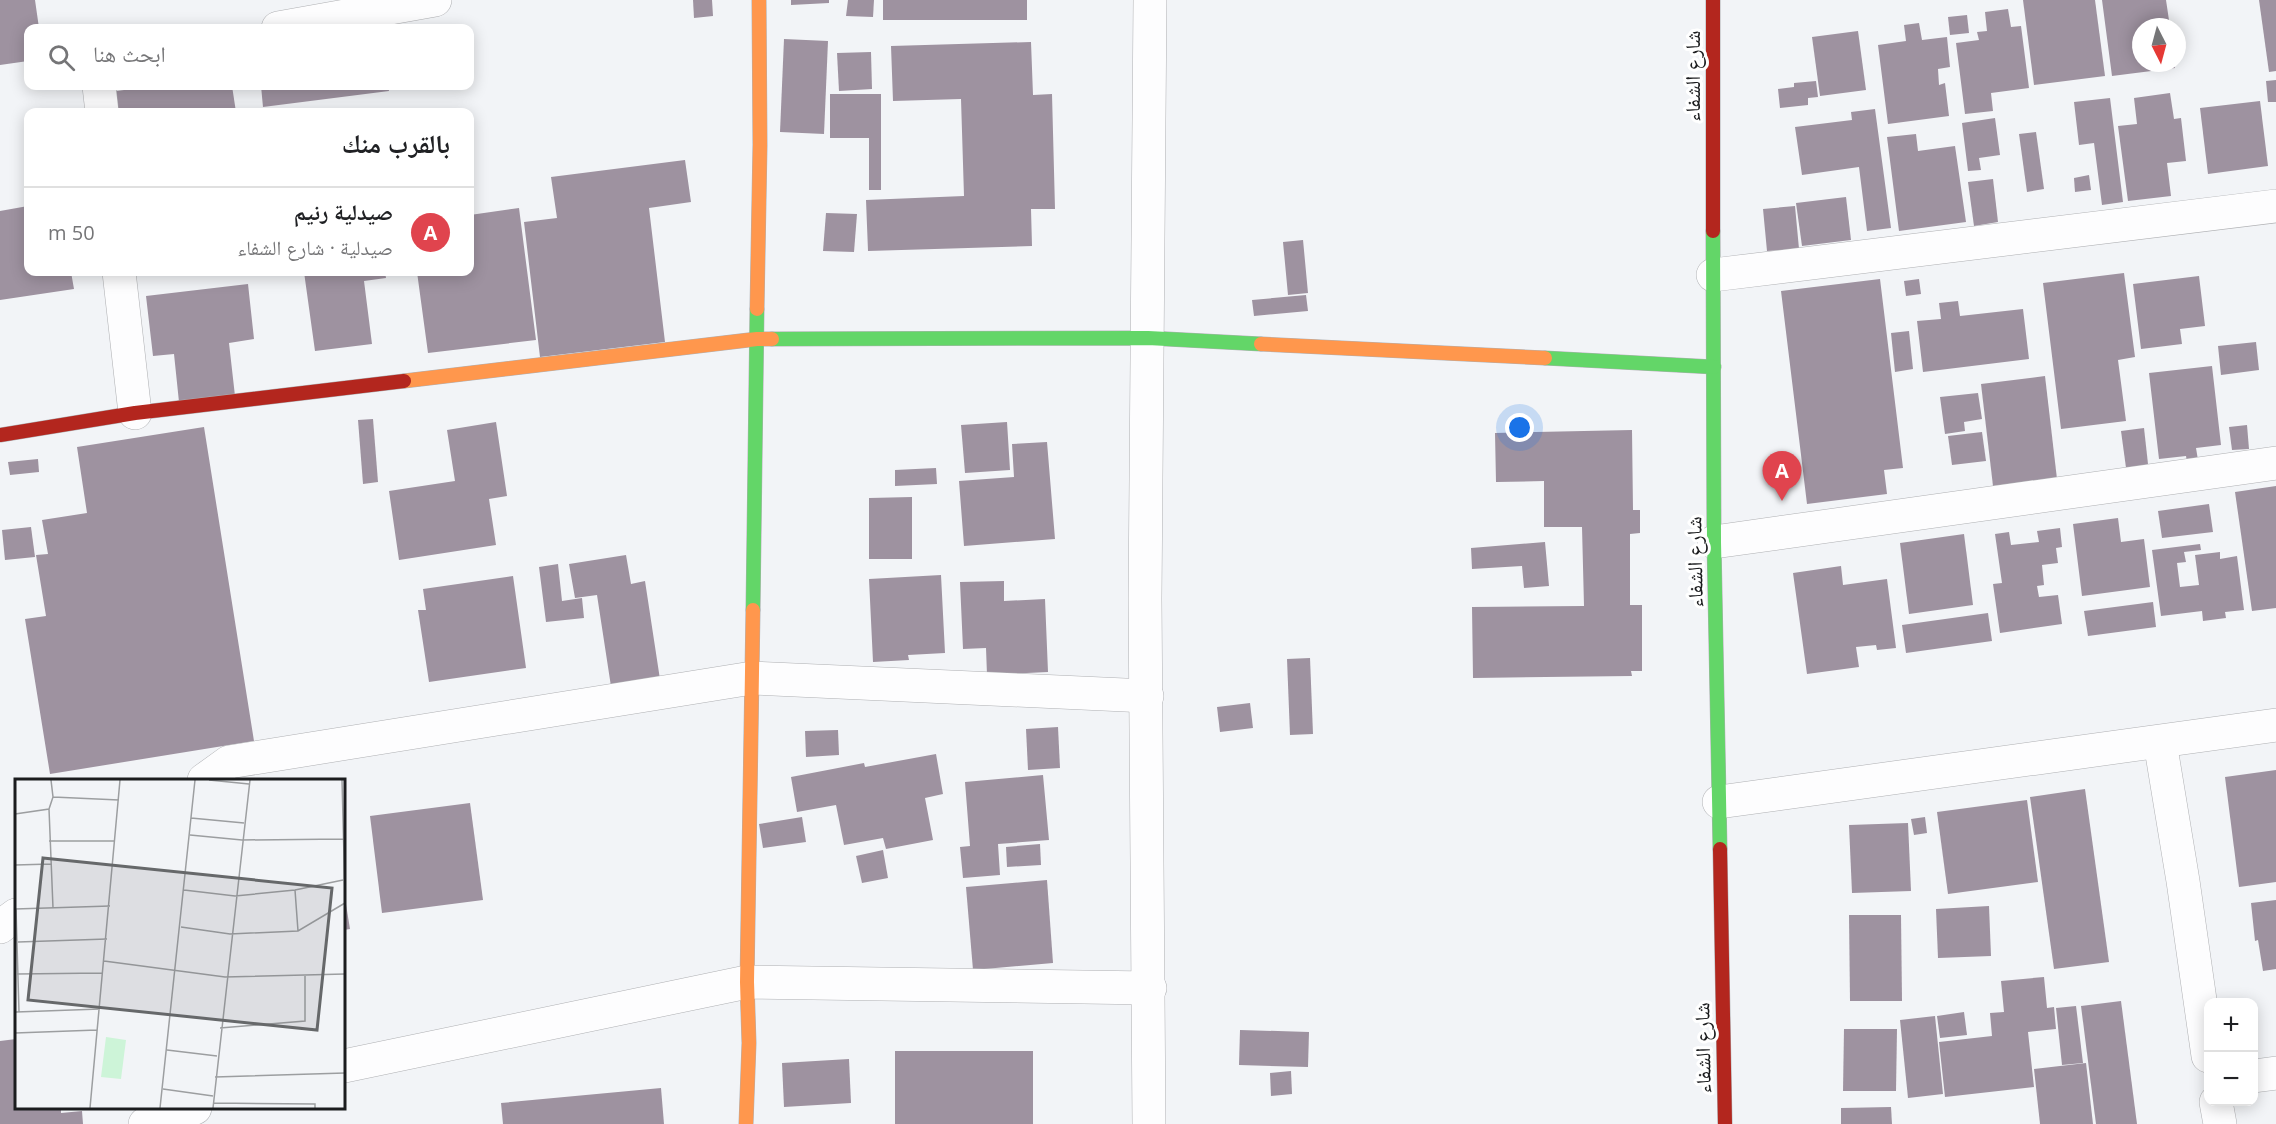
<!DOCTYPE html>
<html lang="ar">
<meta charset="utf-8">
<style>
body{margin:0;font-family:"Open Sans","Noto Naskh Arabic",sans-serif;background:#f6f6f6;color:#202124;direction:rtl}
.controls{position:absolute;right:18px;bottom:18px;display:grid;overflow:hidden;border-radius:12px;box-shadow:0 3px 15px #0003}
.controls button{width:54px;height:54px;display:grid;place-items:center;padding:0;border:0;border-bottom:2px solid #e0e0e0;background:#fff;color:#202124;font:30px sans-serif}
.compass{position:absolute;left:2132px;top:18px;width:54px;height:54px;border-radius:50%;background:#fff;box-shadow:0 3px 15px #0003;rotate:174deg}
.you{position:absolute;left:1520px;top:428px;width:21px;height:21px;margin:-15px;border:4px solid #fff;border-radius:50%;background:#1a73e8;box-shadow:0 0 0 9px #1a73e833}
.badge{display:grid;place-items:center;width:39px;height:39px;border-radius:50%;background:#ea580c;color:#fff;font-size:20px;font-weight:700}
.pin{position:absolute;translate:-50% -50px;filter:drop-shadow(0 2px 3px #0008)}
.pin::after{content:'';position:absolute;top:32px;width:21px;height:18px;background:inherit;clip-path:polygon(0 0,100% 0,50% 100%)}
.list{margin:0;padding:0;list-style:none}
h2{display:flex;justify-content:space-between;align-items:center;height:78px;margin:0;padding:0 24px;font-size:26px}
h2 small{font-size:20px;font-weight:400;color:#757577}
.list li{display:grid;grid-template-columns:39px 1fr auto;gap:18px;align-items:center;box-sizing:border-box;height:90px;padding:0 24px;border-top:2px solid #e0e0e0}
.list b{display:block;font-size:22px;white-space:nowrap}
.list p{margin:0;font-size:20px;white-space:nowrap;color:#757577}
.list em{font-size:20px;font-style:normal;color:#757577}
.icon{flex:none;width:33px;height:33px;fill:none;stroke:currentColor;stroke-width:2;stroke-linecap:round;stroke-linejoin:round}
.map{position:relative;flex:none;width:2276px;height:1124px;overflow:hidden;direction:ltr}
.search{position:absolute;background:#fff;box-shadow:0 3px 15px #0003;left:24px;top:24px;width:450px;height:66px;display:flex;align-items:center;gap:15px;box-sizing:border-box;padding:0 21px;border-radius:12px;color:#757577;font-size:22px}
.panel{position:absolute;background:#fff;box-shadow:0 3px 15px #0003;left:24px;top:108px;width:450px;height:168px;border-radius:12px;direction:rtl}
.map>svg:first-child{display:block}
.building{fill:#9e92a0}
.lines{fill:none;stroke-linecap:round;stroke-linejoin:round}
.street-casing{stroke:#afb0b3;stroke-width:34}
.fast-casing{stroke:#afb0b3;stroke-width:15}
.slow-casing{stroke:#afb0b3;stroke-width:15}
.jam-casing{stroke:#afb0b3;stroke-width:15}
.street{stroke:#fdfdfe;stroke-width:33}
.fast{stroke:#63d668;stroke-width:14}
.slow{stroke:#ff974d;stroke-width:14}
.jam{stroke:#b3261e;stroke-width:14}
.labels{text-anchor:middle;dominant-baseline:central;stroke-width:6;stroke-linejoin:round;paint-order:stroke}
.street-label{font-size:21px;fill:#1b1c1e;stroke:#fff}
.inset-road{fill:none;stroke:#9c9ea0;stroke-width:1.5}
.view{fill:#66686a;fill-opacity:0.15;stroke:#66686a;stroke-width:3}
.inset-edge{fill:none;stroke:#1b1c1e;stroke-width:3}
</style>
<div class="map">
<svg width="2276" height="1124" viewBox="0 0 2276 1124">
<rect width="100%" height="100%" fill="#f2f4f7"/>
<g class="building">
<path d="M0 0H35L39 28H28V61L0 65Z"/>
<path d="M693 0H712L713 16 694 18Z"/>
<path d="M791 0H829V3L791 5Z"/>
<path d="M848 0H874L873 17 846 16Z"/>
<rect x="883" y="0" width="144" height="20"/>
<path d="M2023 0H2095L2105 76 2034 85Z"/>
<path d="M2102 0H2166L2170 27H2141V63H2174L2175 68 2112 76Z"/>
<path d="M2259 0H2276V71L2269 72Z"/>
<path d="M2008 9 2011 27 2021 26 2029 88 1991 93 1993 111 1965 114 1956 43 1979 40 1977 32 1987 31 1985 12Z"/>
<path d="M1967 15 1969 33 1950 35 1948 17Z"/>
<path d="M1919 23 1922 40 1947 37 1950 67 1938 69 1939 85 1945 83 1949 116 1888 124 1878 45 1906 41 1904 25Z"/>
<path d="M1858 31 1866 90 1820 96 1812 37Z"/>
<path d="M784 39 828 41 824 134 780 132Z"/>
<path d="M1031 42 1033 95 1052 94 1055 209H1031L1032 246 868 251 866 200 964 196 961 99 893 101 891 46Z"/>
<path d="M871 52 872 89 839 91 837 53Z"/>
<path d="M2276 80V102H2268L2266 81Z"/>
<path d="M1816 81 1818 97 1808 98V105L1780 108 1778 89 1794 87V83Z"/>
<path d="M154 86H232L236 112H111L109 92Z"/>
<path d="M261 86H388L389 91 263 107Z"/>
<path d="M2170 93 2174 119 2181 118 2186 161 2167 163 2171 196 2128 201 2118 126 2137 124 2134 98Z"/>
<path d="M830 94H881V190H869V138H830Z"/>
<path d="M2110 98 2123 202 2102 205 2094 143 2079 145 2074 102Z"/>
<path d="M2260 101 2268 166 2208 174 2200 108Z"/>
<path d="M1875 109 1891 228 1867 231 1859 167 1802 175 1795 127 1852 120 1851 112Z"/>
<path d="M1995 118 2000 155 1979 158 1981 170 1968 171 1962 123Z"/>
<path d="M2036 132 2044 189 2027 192 2019 134Z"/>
<path d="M1916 134 1918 151 1955 146 1966 222 1899 231 1887 137Z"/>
<path d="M685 160 691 202 649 208 665 342 540 357 524 222 557 218 551 177Z"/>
<path d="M2089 175 2091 190 2075 192 2074 178Z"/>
<path d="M1993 179 1998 222 1974 226 1968 182Z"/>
<path d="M1846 197 1851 240 1802 246 1796 203Z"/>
<path d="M28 206V272H71L74 289 0 300V211Z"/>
<path d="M1795 206 1799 249 1767 251 1763 209Z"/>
<path d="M519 208 536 340 428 353 417 272H470V215Z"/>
<path d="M826 213 857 214 854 252 823 251Z"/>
<path d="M1303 240 1308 293 1288 295 1283 242Z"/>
<path d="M304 272H385L386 278 364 281 372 344 315 351Z"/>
<path d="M2124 273 2135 357 2118 360 2126 421 2061 429 2043 283Z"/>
<path d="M2199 276 2205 326 2180 329 2182 344 2141 349 2133 284Z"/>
<path d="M1880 279 1903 468 1884 470 1887 494 1807 504 1781 291Z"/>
<path d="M1919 279 1921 294 1906 296 1904 281Z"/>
<path d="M248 284 254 339 229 343 235 396 179 402 174 354 153 356 146 296Z"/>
<path d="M1306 295 1308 311 1254 316 1252 300Z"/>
<path d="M1958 301 1960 316 2023 309 2029 359 1923 372 1917 321 1941 319 1939 303Z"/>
<path d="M1909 331 1913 369 1895 372 1891 333Z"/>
<path d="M2256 342 2259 370 2221 375 2218 346Z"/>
<path d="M2212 366 2221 445 2196 448 2198 460 2187 462 2186 456 2159 459 2149 373Z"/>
<path d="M2045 376 2057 479 1993 486 1981 384Z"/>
<path d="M1978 393 1982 419 1964 422 1965 431 1945 434 1940 397Z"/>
<path d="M373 419 378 482 363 484 358 420Z"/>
<path d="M496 422 507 496 489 499 496 545 399 560 389 491 455 481 447 430Z"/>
<path d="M1007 422 1010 470 965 473 961 425Z"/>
<path d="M2247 425 2249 449 2232 450 2229 427Z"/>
<path d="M204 427 254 741 50 774 25 619 46 616 36 555 48 554 42 520 87 513 77 447Z"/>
<path d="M2144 428 2149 473 2127 475 2121 431Z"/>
<path d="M1632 430 1633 510H1640V533L1630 534V605H1642V671H1631L1632 676 1473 678 1472 607 1584 606 1582 527H1544V481L1496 482 1495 433Z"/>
<path d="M1982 432 1986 461 1952 465 1948 436Z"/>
<path d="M1047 442 1055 539 964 546 959 481 1014 477 1012 444Z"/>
<path d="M38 459 39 472 10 475 8 462Z"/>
<path d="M936 468 937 484 895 486V470Z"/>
<path d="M2276 486V608L2252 611 2235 492Z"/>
<path d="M912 497V559H869V498Z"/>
<path d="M2209 504 2213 532 2162 538 2158 511Z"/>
<path d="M2118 518 2121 542 2144 539 2150 587 2082 596 2073 524Z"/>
<path d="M31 527 35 557 5 560 2 530Z"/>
<path d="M2060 528 2062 547 2056 548 2058 563 2042 565 2044 585 2037 586 2039 597 2058 595 2062 624 2000 633 1993 584 2002 583 1995 534 2009 532 2011 545 2039 542 2037 531Z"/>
<path d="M1964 534 1973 605 1909 614 1900 543Z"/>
<path d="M1545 542 1549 586 1524 588 1522 566 1472 569 1471 548Z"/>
<path d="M2200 544 2201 550 2184 552 2186 562 2177 563 2180 587 2199 585 2195 555 2220 552V559L2237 556 2244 610 2225 612 2226 618 2203 621 2202 611 2161 616 2152 550Z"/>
<path d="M626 555 631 584 645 581 661 686 612 693 597 595 575 598 569 564Z"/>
<path d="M558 564 562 601 582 598 584 618 546 622 539 567Z"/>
<path d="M1841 566 1843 585 1887 579 1896 648 1877 650 1876 645 1856 647 1859 667 1807 674 1793 573Z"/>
<path d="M941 575 945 653 908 655 909 660 873 662 869 579Z"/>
<path d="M513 576 526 668 429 682 418 610H426L423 589Z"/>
<path d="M1004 581V601L1045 599 1048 672 987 675 986 648 963 649 960 582Z"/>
<path d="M2153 602 2156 627 2088 636 2084 611Z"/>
<path d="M1988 613 1992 641 1906 653 1902 625Z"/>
<path d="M1310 658 1313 734 1290 735 1287 659Z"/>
<path d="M1250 703 1253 728 1220 732 1217 707Z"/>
<path d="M1058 727 1060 768 1028 770 1026 729Z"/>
<path d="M838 730 839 755 806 757 805 731Z"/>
<path d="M936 754 943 794 925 798 933 840 886 849 883 838 844 845 836 805 797 812 791 777 864 763 865 767Z"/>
<path d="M2276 770V882L2239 887 2225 777Z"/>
<path d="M1043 775 1049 840 998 844 1000 875 963 878 960 847 970 846 965 782Z"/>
<path d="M2085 789 2109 962 2054 969 2030 797Z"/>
<path d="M2027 800 2038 882 1948 894 1937 812Z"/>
<path d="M470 803 483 900 382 913 370 816Z"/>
<path d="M802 817 806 842 763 848 759 824Z"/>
<path d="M1925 817 1927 833 1914 835 1911 819Z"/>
<path d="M1908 823 1911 891 1852 893 1849 825Z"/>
<path d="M1040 844 1041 865 1007 867 1006 847Z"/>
<path d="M883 850 888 878 862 883 856 856Z"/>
<path d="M1047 880 1053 963 973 970 966 887Z"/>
<path d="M344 892 350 929 344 930Z"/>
<path d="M2276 900V969L2263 971 2258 940 2255 941 2251 903Z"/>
<path d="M1989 906 1991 956 1938 958 1936 909Z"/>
<path d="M1849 915H1901L1902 1001H1850Z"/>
<path d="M2044 977 2047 1008 2054 1007 2056 1029 2028 1032 2034 1087 1945 1097 1939 1042 1992 1036 1990 1013 2004 1012 2001 981Z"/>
<path d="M2121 1001 2137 1124H2096L2081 1006Z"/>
<path d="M2076 1006 2083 1063 2062 1065 2056 1008Z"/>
<path d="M1964 1012 1967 1035 1940 1038 1937 1016Z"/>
<path d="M1935 1016 1943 1094 1908 1098 1900 1020Z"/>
<path d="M1844 1029H1897L1896 1091H1843Z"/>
<path d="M1240 1030 1309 1032 1308 1067 1239 1065Z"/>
<path d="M16 1039V1108H61V1113L82 1111 83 1124H0V1041Z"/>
<rect x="895" y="1051" width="138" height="73"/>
<path d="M849 1059 851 1103 784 1107 782 1063Z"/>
<path d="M2086 1063 2093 1124H2040L2034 1069Z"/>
<path d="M1291 1071 1292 1094 1271 1096 1270 1073Z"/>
<path d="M661 1088 664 1124H503L501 1103Z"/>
<path d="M1891 1107 1892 1124H1841V1108Z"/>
</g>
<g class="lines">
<g class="street-casing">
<g id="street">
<path d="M278 28 435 0"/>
<path d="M99 86 102 112"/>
<path d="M119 272 135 413"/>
<path d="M1713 275 2276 206"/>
<path d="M1714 542 2276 463"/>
<path d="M2160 742 2183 881 2208 1056"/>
<path d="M204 780 229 762 752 678 1147 696"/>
<path d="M1719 802 2276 725"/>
<path d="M0 927 16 915"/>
<path d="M344 1066 747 982 1150 988"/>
<path d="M2254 1076 2276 1073"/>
<path d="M2216 1102 2220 1124"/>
<path d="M145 1124 195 1108"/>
<path d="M1149 1124 1145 599 1150 0"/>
</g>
</g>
<g class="fast-casing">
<g id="fast">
<path d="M1713 231 1714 542 1720 849"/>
<path d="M772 339 1148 338 1261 344"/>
<path d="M1545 358 1714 367"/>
<path d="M753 610 757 309"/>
</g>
</g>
<g class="slow-casing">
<g id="slow">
<path d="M757 309 760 145 759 0"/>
<path d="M1261 344 1545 358"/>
<path d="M404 381 757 339H772"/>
<path d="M746 1124 749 1043 747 982 753 610"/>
</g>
</g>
<g class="jam-casing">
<g id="jam">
<path d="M1713 0V231"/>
<path d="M0 435 135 413 404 381"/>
<path d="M1720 849 1725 1124"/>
</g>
</g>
<use href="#street" class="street"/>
<use href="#fast" class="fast"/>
<use href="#slow" class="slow"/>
<use href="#jam" class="jam"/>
</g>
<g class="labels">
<g class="street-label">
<text transform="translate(1692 76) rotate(-90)">شارع الشفاء</text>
<text transform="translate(1694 562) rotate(-91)">شارع الشفاء</text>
<text transform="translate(1702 1048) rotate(-91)">شارع الشفاء</text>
</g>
</g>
<g transform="translate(15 779)">
<rect width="330" height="330" fill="#f2f4f7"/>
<path d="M91 258 111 261 106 300 86 298Z" fill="#cdf4d8"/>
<path class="inset-road" d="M194 1 234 5M327 1 330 117M38 18 104 21M34 30 38 129M0 35 34 30 38 18 36 1M176 39 229 44M175 56 227 61 328 60M34 62H100M0 86 36 85M169 111 220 117 280 111 328 101M280 111 283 152M0 130 95 127M1 130 4 233M166 148 215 155 283 152 330 124M3 163 92 160M89 182 210 198 330 195M2 195 88 194M1 233 85 230M205 249 290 242V197M0 254 82 251M152 271 202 277M200 298 330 294M148 310 198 317M198 324 300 325V329M75 329 105 1M145 329 180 1M198 329 235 1"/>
<path class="view" d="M28 79 317 109 302 251 13 221Z"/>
<rect width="330" height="330" class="inset-edge"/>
</g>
</svg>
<div class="controls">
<button>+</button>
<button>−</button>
</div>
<svg class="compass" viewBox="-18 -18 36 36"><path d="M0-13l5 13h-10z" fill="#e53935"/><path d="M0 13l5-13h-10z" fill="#757577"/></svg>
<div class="you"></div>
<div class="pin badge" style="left:1782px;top:501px;background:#e0444e">A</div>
<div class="search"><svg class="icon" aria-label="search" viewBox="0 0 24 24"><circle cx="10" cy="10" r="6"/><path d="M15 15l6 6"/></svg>ابحث هنا</div>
<section class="panel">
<h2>بالقرب منك<small></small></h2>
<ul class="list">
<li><span class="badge" style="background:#e0444e">A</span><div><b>صيدلية رنيم</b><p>صيدلية · شارع الشفاء</p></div><em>50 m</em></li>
</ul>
</section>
</div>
